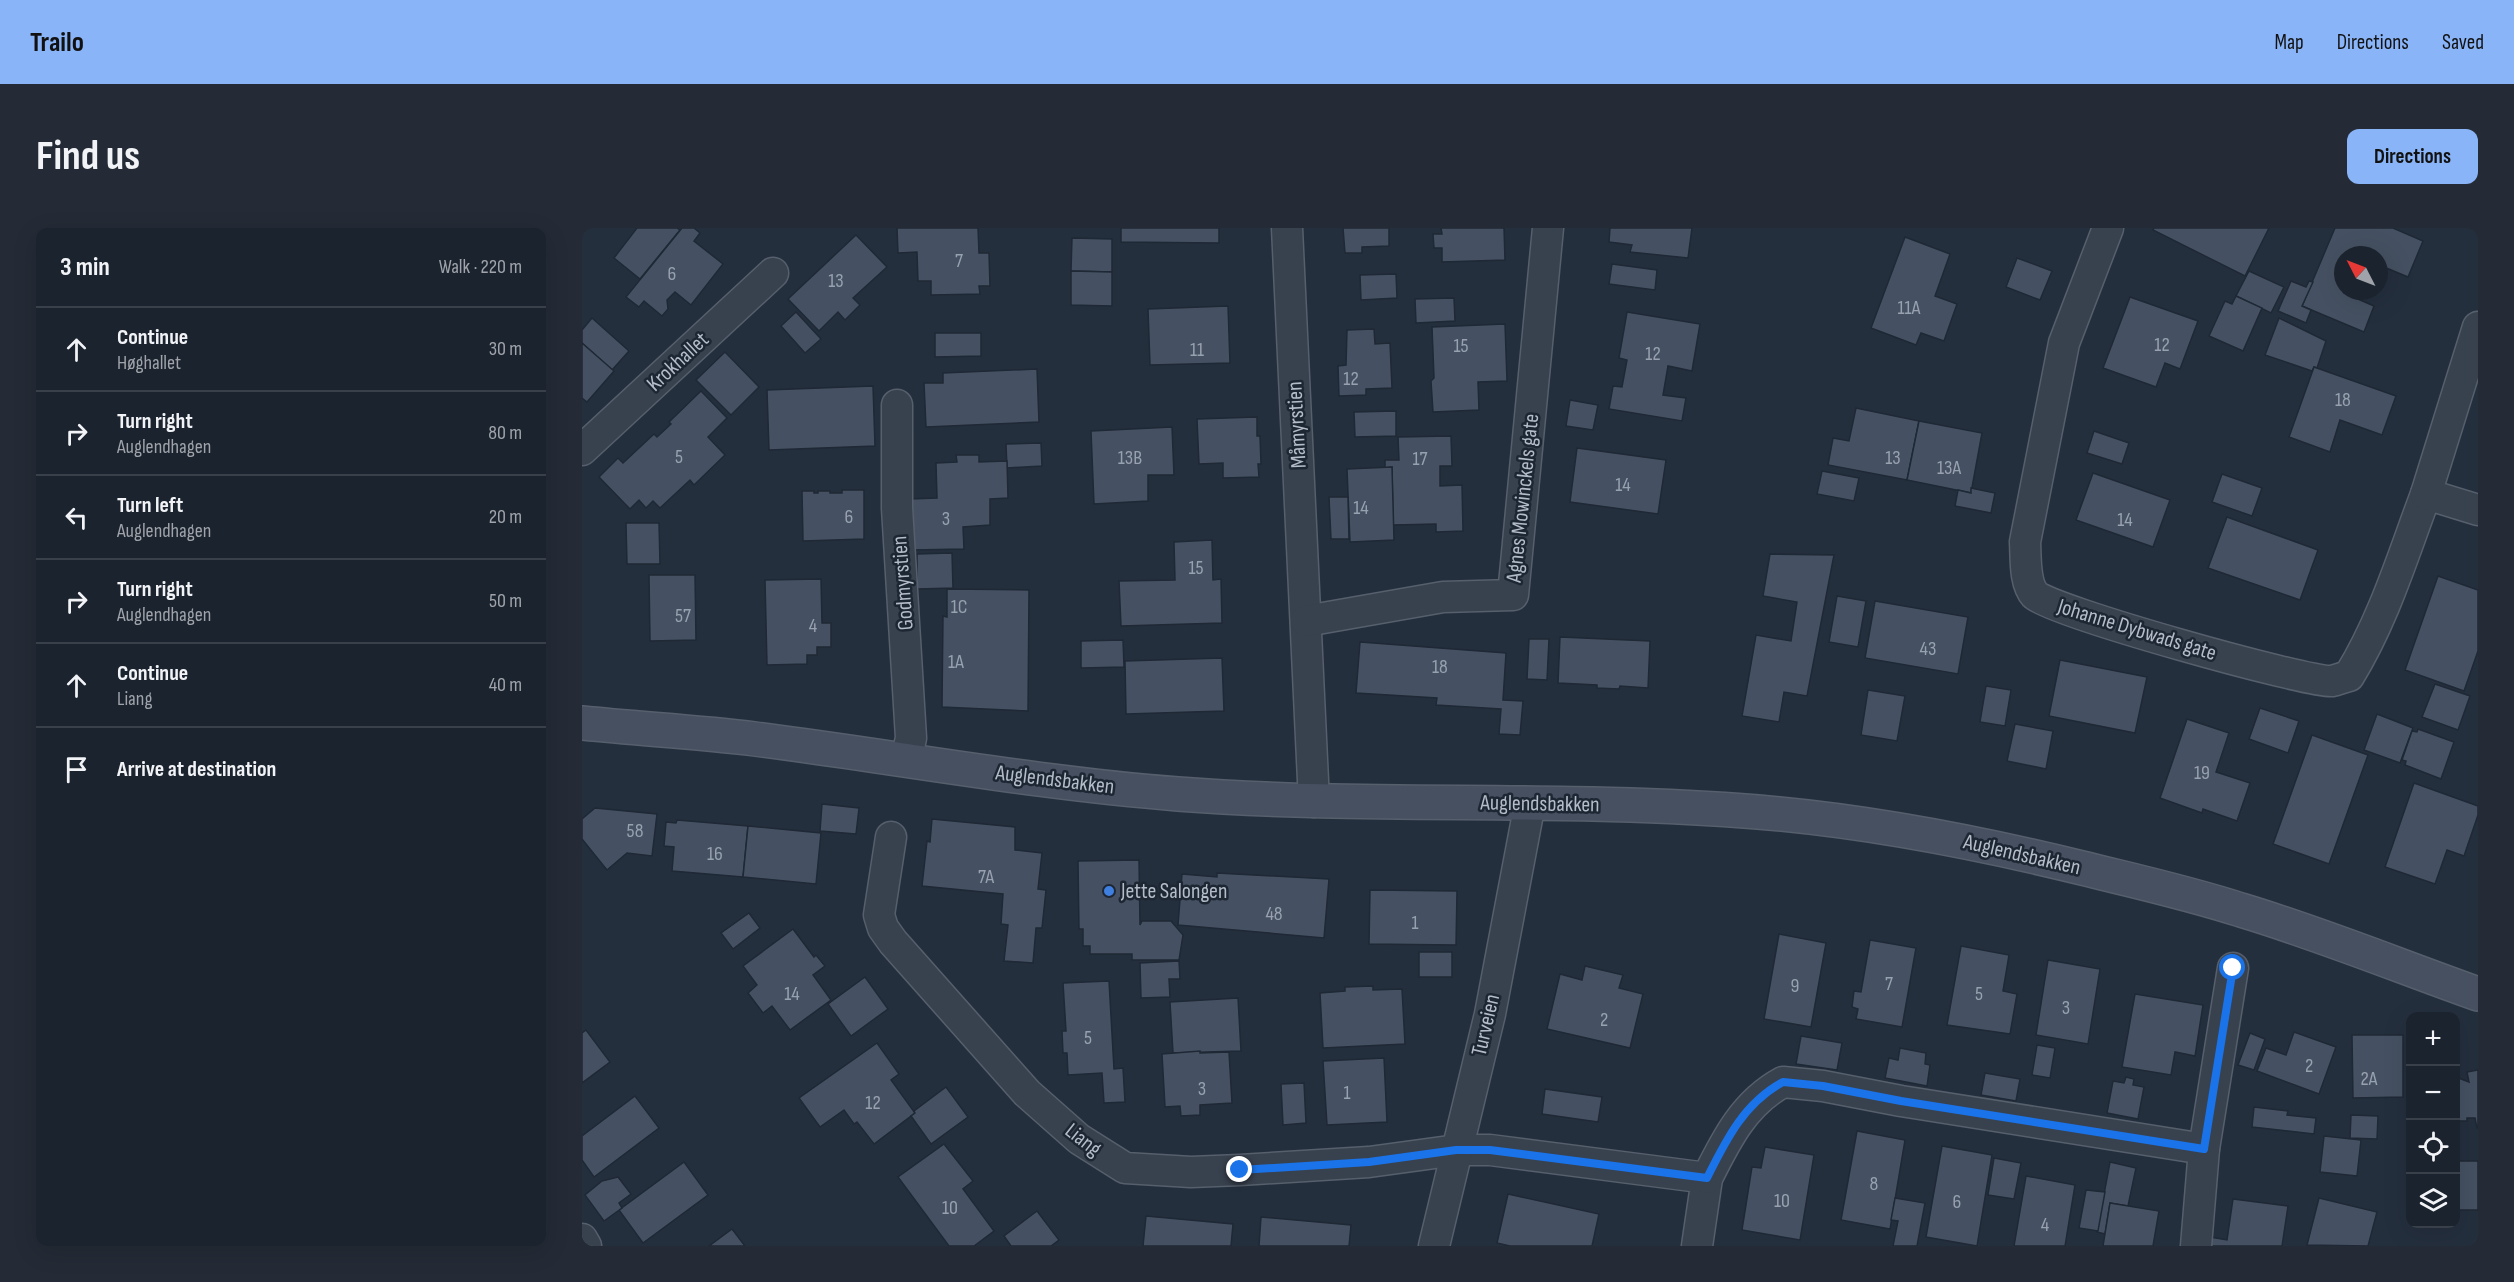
<!DOCTYPE html>
<meta charset="utf-8">
<style>
body{margin:0;font-family:"Sofia Sans Condensed",sans-serif;background:#242b36;color:#f1f3f6}
.controls{position:absolute;right:18px;bottom:18px;display:grid;overflow:hidden;border-radius:12px;box-shadow:0 6px 24px #0002}
.controls button{width:54px;height:54px;display:grid;place-items:center;padding:0;border:0;border-bottom:2px solid #39404a;background:#1b232e;color:#f1f3f6;font:30px sans-serif}
.compass{position:absolute;left:1752px;top:18px;width:54px;height:54px;border-radius:50%;background:#1b232e;box-shadow:0 6px 24px #0002;rotate:312deg}
.stop{position:absolute;width:18px;height:18px;margin:-14px;border:4px solid #1a73e8;border-radius:50%;background:#fff}
.stop.end{background:#1a73e8;border-color:#fff;box-shadow:0 2px 6px #0008}
.list{margin:0;padding:0;list-style:none}
h2{display:flex;justify-content:space-between;align-items:center;height:78px;margin:0;padding:0 24px;font-size:26px}
h2 small{font-size:20px;font-weight:400;color:#a0a4aa}
.list li{display:grid;grid-template-columns:39px 1fr auto;gap:18px;align-items:center;box-sizing:border-box;height:84px;padding:0 24px;border-top:2px solid #39404a}
.list b{display:block;font-size:22px;white-space:nowrap}
.list p{margin:0;font-size:20px;white-space:nowrap;color:#a0a4aa}
.list em{font-size:20px;font-style:normal;color:#a0a4aa}
.icon{flex:none;width:33px;height:33px;fill:none;stroke:currentColor;stroke-width:2;stroke-linecap:round;stroke-linejoin:round}
.map{position:relative;flex:none;width:1896px;height:1018px;overflow:hidden;border-radius:12px}
header{display:flex;align-items:center;gap:36px;box-sizing:border-box;height:84px;padding:0 30px;background:#8ab4f8;color:#111}
header strong{font-size:28px}
nav{display:flex;gap:33px;margin-inline-start:auto;font-size:21px}
.intro{display:flex;align-items:center;justify-content:space-between;box-sizing:border-box;height:144px;padding:0 36px}
h1{margin:0;font-size:42px}
.button{padding:15px 27px;border-radius:12px;background:#8ab4f8;color:#111;font-size:21px;font-weight:700}
main{display:flex;gap:36px;padding:0 36px}
aside{flex:1;background:#1b232e;border-radius:12px;box-shadow:0 6px 24px #0002}
.map>svg:first-child{display:block}
.building{fill:#455162;stroke:#1f2835;stroke-width:1.5}
.lines{fill:none;stroke-linecap:round;stroke-linejoin:round}
.street-casing{stroke:#565f6c;stroke-width:33}
.secondary-casing{stroke:#565f6c;stroke-width:36}
.street{stroke:#38414e;stroke-width:30}
.secondary{stroke:#465061;stroke-width:33}
.route{stroke:#1a73e8;stroke-width:8}
.shop-dot{fill:#3f7fe0;stroke:#1d2633;stroke-width:2}
.labels{text-anchor:middle;dominant-baseline:central;stroke-width:5;stroke-linejoin:round;paint-order:stroke}
.number-label{font-size:20px;fill:#98a1af}
.street-label{font-size:22px;fill:#b4bcc9;stroke:#1d2633}
.poi-label{font-size:22px;fill:#b4bcc9;stroke:#1d2633;text-anchor:start}
</style>
<header>
<strong>Trailo</strong>
<nav><a>Map</a><a>Directions</a><a>Saved</a></nav>
</header>
<div class="intro"><h1>Find us</h1><a class="button">Directions</a></div>
<main>
<aside>
<h2>3 min<small>Walk · 220 m</small></h2>
<ul class="list">
<li><svg class="icon" aria-label="ahead" viewBox="0 0 24 24"><path d="M12 20V5M6 11l6-6 6 6"/></svg><div><b>Continue</b><p>Høghallet</p></div><em>30 m</em></li>
<li><svg class="icon" aria-label="right" viewBox="0 0 24 24"><path d="M7 20v-9h11M14 6l5 5-5 5"/></svg><div><b>Turn right</b><p>Auglendhagen</p></div><em>80 m</em></li>
<li><svg class="icon" aria-label="left" viewBox="0 0 24 24"><path d="M17 20v-9H6M10 6l-5 5 5 5"/></svg><div><b>Turn left</b><p>Auglendhagen</p></div><em>20 m</em></li>
<li><svg class="icon" aria-label="right" viewBox="0 0 24 24"><path d="M7 20v-9h11M14 6l5 5-5 5"/></svg><div><b>Turn right</b><p>Auglendhagen</p></div><em>50 m</em></li>
<li><svg class="icon" aria-label="ahead" viewBox="0 0 24 24"><path d="M12 20V5M6 11l6-6 6 6"/></svg><div><b>Continue</b><p>Liang</p></div><em>40 m</em></li>
<li><svg class="icon" aria-label="arrive" viewBox="0 0 24 24"><path d="M6 21V4h12l-3 4 3 4H6"/></svg><div><b>Arrive at destination</b></div></li>
</ul>
</aside>
<div class="map">
<svg width="1896" height="1018" viewBox="0 0 1896 1018">
<rect width="100%" height="100%" fill="#242f3e"/>
<g class="building">
<path d="M55 0H95L98 2 58 51 32 30Z"/>
<path d="M100 0H112L118 5 112 13 141 36 109 77 93 64 85 72 86 81 80 88 62 73 57 79 44 69Z"/>
<path d="M315 0H396L397 25H407L408 58H397L398 66 349 67V53H336L335 24 316 25Z"/>
<path d="M539 0H637V15L539 14Z"/>
<path d="M761 0H807V18L780 19V25H763Z"/>
<path d="M859 0H922L923 32 860 34V20H852L851 6H860Z"/>
<path d="M1028 0H1110L1106 30 1048 24 1050 17 1027 14Z"/>
<path d="M1572 0H1687L1663 48 1571 2Z"/>
<path d="M1753 0H1811L1841 13 1826 49 1797 37V27H1761L1762 65 1792 78 1782 104 1720 78Z"/>
<path d="M274 7 305 39 271 70 278 77 263 92 256 84 237 103 206 71Z"/>
<path d="M1323 9 1368 26 1353 68 1375 76 1362 113 1339 105 1334 117 1289 100Z"/>
<path d="M490 10 530 11V44L489 43Z"/>
<path d="M1435 30 1470 43 1458 72 1424 59Z"/>
<path d="M1030 36 1075 42 1073 62 1027 56Z"/>
<path d="M489 43 530 44V78L489 77Z"/>
<path d="M1667 43 1702 59 1689 85 1654 68Z"/>
<path d="M814 46 815 70 779 72 778 47Z"/>
<path d="M1709 53 1724 59 1727 53 1731 54 1720 78 1729 82 1724 95 1696 83Z"/>
<path d="M1654 68 1680 80 1661 123 1627 108 1643 73 1650 76Z"/>
<path d="M1548 69 1616 93 1598 141 1583 135 1574 159 1521 140Z"/>
<path d="M872 70 873 93 834 95 833 71Z"/>
<path d="M646 78 648 135 568 137 566 81Z"/>
<path d="M214 84 239 111 223 125 199 98Z"/>
<path d="M1045 84 1118 96 1110 143 1086 138 1081 167 1104 170 1100 193 1027 181 1031 158 1040 159 1045 132 1037 130Z"/>
<path d="M10 90 47 123 30 142 0 115V102Z"/>
<path d="M1697 90 1744 113 1735 140 1732 139 1730 143 1683 127Z"/>
<path d="M923 96 925 153 896 154 897 182 851 184 849 153 852 150 850 99Z"/>
<path d="M792 101 793 116 808 115 810 160 784 161V167L757 168 756 138 764 137 765 102Z"/>
<path d="M353 105H399V128L353 129Z"/>
<path d="M0 115 32 143 5 174 0 170Z"/>
<path d="M143 124 177 159 149 187 114 152Z"/>
<path d="M1732 139 1814 168 1800 207 1758 192 1748 224 1707 209Z"/>
<path d="M455 141 457 194 344 199 342 155H361V145Z"/>
<path d="M291 158 293 218 187 222 185 162Z"/>
<path d="M119 163 145 190 126 209 143 227 112 257 108 252 78 280 71 273 64 280 57 272 48 281 17 249 36 230 41 235 72 206 75 209 89 196 87 194Z"/>
<path d="M988 172 1016 177 1011 202 984 198Z"/>
<path d="M1274 180 1337 193 1325 252 1246 237 1251 210 1267 213Z"/>
<path d="M814 183V208L773 209 772 184Z"/>
<path d="M675 189V208H678L679 236H676L677 249 641 250V235L617 236 615 191Z"/>
<path d="M1337 193 1400 205 1389 265 1325 252Z"/>
<path d="M590 199 592 247H566V273L512 276 509 203Z"/>
<path d="M1512 203 1547 215 1540 236 1505 225Z"/>
<path d="M869 208 870 238H858V258L880 257 881 303 854 304V296L811 297 810 239 803 240V232H817L816 209Z"/>
<path d="M459 215 460 238 425 240 424 216Z"/>
<path d="M995 220 1084 232 1076 286 988 274Z"/>
<path d="M374 227H397V234L425 233 426 270 408 271V297L381 299 382 321 329 322 327 271 355 270 354 235 375 234Z"/>
<path d="M810 239 812 312 768 314 765 241Z"/>
<path d="M1240 243 1277 250 1272 273 1235 266Z"/>
<path d="M1511 245 1588 272 1571 319 1494 292Z"/>
<path d="M1640 246 1680 260 1670 288 1630 274Z"/>
<path d="M1389 260 1413 265 1409 285 1373 278 1376 262 1389 265Z"/>
<path d="M260 262H282V311L221 313 220 263H232V265H236V263H248V265H260Z"/>
<path d="M747 269H766L767 311H749Z"/>
<path d="M1645 289 1736 322 1718 372 1626 340Z"/>
<path d="M44 295H77L78 336H45Z"/>
<path d="M630 312 631 352 639 351 640 395 539 398 537 353 593 352 592 314Z"/>
<path d="M370 325 371 360 335 361V326Z"/>
<path d="M1188 326 1252 327 1225 468 1202 464 1197 494 1160 488 1174 407 1209 413 1215 374 1181 368Z"/>
<path d="M67 347H113L114 412 68 413Z"/>
<path d="M1856 348 1896 362V423L1882 463 1823 442Z"/>
<path d="M239 351 240 395H249V419H235V427H225V436L185 437 183 352Z"/>
<path d="M365 361 447 362 446 483 360 479 361 388 365 389Z"/>
<path d="M1255 368 1284 373 1276 419 1247 414Z"/>
<path d="M1293 373 1386 389 1376 446 1283 430Z"/>
<path d="M978 409 1068 413 1066 460 1038 458 1037 461 1015 460V457L976 455Z"/>
<path d="M947 411H967L965 452 945 451Z"/>
<path d="M541 412 542 439 499 440V413Z"/>
<path d="M778 414 924 425 921 472 941 473 938 507 917 506 919 481 854 477 855 470 774 465Z"/>
<path d="M640 430 642 483 544 486 543 433Z"/>
<path d="M1478 432 1565 449 1553 505 1467 488Z"/>
<path d="M1853 456 1888 468 1876 502 1840 489Z"/>
<path d="M1404 458 1429 462 1423 498 1398 494Z"/>
<path d="M1286 462 1323 468 1315 513 1279 507Z"/>
<path d="M1678 480 1717 493 1706 525 1667 511Z"/>
<path d="M1795 486 1831 500 1818 535 1782 522Z"/>
<path d="M1605 491 1647 505 1634 544 1668 555 1655 593 1621 581 1620 585 1578 570Z"/>
<path d="M1433 496 1471 503 1464 541 1425 533Z"/>
<path d="M1836 501 1872 514 1859 551 1823 537 1824 533 1820 532 1830 503 1835 504Z"/>
<path d="M1730 507 1786 527 1747 636 1691 616Z"/>
<path d="M1832 555 1896 578V587L1882 628 1865 622 1853 656 1803 639Z"/>
<path d="M240 576 277 580 274 606 238 603Z"/>
<path d="M13 580 75 586 70 628 45 625 25 642 0 611V591Z"/>
<path d="M350 591 433 599V622L460 625 456 661 464 662 460 700H454L451 735 422 733 426 697 419 696 421 666 340 658 345 613 348 614Z"/>
<path d="M95 592 166 598 161 649 90 643 92 619 82 618 84 594 94 595Z"/>
<path d="M166 598 239 605 234 656 161 649Z"/>
<path d="M557 632 558 697 560 693H589L601 707 597 732H550V726H508V718H501V701H497L496 633Z"/>
<path d="M635 645 747 651 742 710 596 697 600 646 635 649Z"/>
<path d="M788 662 875 663 874 717 787 716Z"/>
<path d="M167 685 178 700 151 721 139 705Z"/>
<path d="M211 701 232 729 234 727 243 738 231 747 249 772 208 802 190 778 181 785 166 765 175 757 161 738Z"/>
<path d="M1197 706 1244 715 1229 799 1182 791Z"/>
<path d="M1288 712 1334 720 1320 799 1274 791 1276 781 1270 779 1272 763 1279 764Z"/>
<path d="M1379 718 1427 727 1421 763 1435 766 1428 806 1365 797Z"/>
<rect x="837" y="724" width="33" height="25"/>
<path d="M1466 732 1518 741 1506 816 1454 807Z"/>
<path d="M597 733 598 751H587L588 769 559 770 558 735Z"/>
<path d="M1003 738 1041 747 1037 760 1061 766 1048 820 965 801 978 746 1000 752Z"/>
<path d="M283 749 306 781 269 808 246 776Z"/>
<path d="M527 753 532 841 541 840 543 874 522 875 520 845 486 847 485 825H481L480 803H484L481 755Z"/>
<path d="M791 758V762L820 761 823 816 741 820 738 765 763 763V759Z"/>
<path d="M1553 766 1621 777 1613 828 1593 824 1589 847 1540 839Z"/>
<path d="M656 770 659 823 591 825 588 774Z"/>
<path d="M4 802 28 834 0 855V805Z"/>
<path d="M1712 804 1754 819 1737 866 1675 843 1684 820 1704 827Z"/>
<path d="M1668 805 1683 811 1672 842 1656 837Z"/>
<path d="M1770 807H1821V869L1771 870Z"/>
<path d="M1219 808 1260 815 1255 842 1214 836Z"/>
<path d="M295 815 317 846 309 852 333 885 292 916 275 894 272 896 262 882 238 899 217 870Z"/>
<path d="M1455 817 1473 820 1468 850 1450 847Z"/>
<path d="M1318 820 1344 825 1343 836 1348 837 1345 858 1303 850 1307 830 1316 832Z"/>
<path d="M618 823V825L647 824 650 875 618 877V887L599 888 598 878 583 879 580 826Z"/>
<path d="M802 830 805 894 745 897 741 833Z"/>
<path d="M1896 842V900H1895L1893 890H1885V893H1874V849L1887 854 1885 844Z"/>
<path d="M1403 845 1438 851 1434 873 1399 867Z"/>
<path d="M1544 849 1552 851 1551 857 1562 859 1556 891 1525 885 1531 853 1542 855Z"/>
<path d="M722 855 724 895 701 897 699 856Z"/>
<path d="M364 859 386 889 349 916 329 888 333 885 332 883Z"/>
<path d="M963 861 1020 869 1016 894 960 886Z"/>
<path d="M53 868 77 900 12 949 0 932V908Z"/>
<path d="M1672 879 1706 883 1705 887 1734 890 1732 906 1670 899Z"/>
<path d="M1769 887 1796 888 1795 911 1768 910Z"/>
<path d="M1275 903 1323 912 1308 1001 1259 992Z"/>
<path d="M1742 908 1779 912 1775 948 1738 944Z"/>
<path d="M362 916 391 953 381 961 412 1003 392 1018H367L316 949Z"/>
<path d="M1360 918 1410 927 1395 1018 1344 1009Z"/>
<path d="M1183 919 1232 927 1218 1012 1160 1002 1170 939 1179 940Z"/>
<path d="M1412 930 1439 935 1432 971 1406 967Z"/>
<rect x="1874" y="933" width="22" height="49"/>
<path d="M102 934 126 967 61 1015 37 982Z"/>
<path d="M1528 934 1554 940 1546 978 1528 975 1523 1006 1515 1004Z"/>
<path d="M1444 948 1493 957 1483 1018H1432Z"/>
<path d="M36 949 49 966 37 975 40 980 22 993 3 967 20 953Z"/>
<path d="M1504 962 1523 964 1516 1003 1497 1000Z"/>
<path d="M926 966 1017 986 1010 1018H928L915 1015Z"/>
<path d="M1313 970 1343 975 1335 1018H1311L1316 993 1309 992Z"/>
<path d="M1737 970 1795 984 1786 1018 1725 1017Z"/>
<path d="M1651 971 1706 978 1700 1018H1627L1628 1009 1645 1012Z"/>
<path d="M1528 975 1577 983 1571 1018H1521Z"/>
<path d="M455 983 477 1012 469 1018H429L422 1008Z"/>
<path d="M564 988 651 996 649 1018H561Z"/>
<path d="M679 989 769 997 767 1018H677Z"/>
<path d="M150 1001 163 1018H127Z"/>
</g>
<g class="lines">
<g class="street-casing">
<g id="street">
<path d="M705 0 732 574"/>
<path d="M1526 0 1482 115 1443 314C1444 329 1442 355 1453 367 1466 382 1725 455 1750 453 1755 452 1762 449 1767 448 1802 391 1821 327 1844 266"/>
<path d="M1896 99 1844 266 1896 282"/>
<path d="M315 177V280L329 510 324 533"/>
<path d="M0 222 191 45"/>
<path d="M724 393 861 369 931 367 966 0"/>
<path d="M309 609 297 687 301 700 311 714 445 865 497 911 543 940 609 944 658 942 787 934 875 922H908L1125 950 1115 1018"/>
<path d="M1125 950C1144 912 1162 875 1201 854L1241 858 1319 873 1622 921"/>
<path d="M0 1011 4 1018"/>
<path d="M852 1018 908 786 948 575"/>
<path d="M1614 1018 1622 921 1651 740"/>
</g>
</g>
<g class="secondary-casing">
<path id="secondary" d="M0 495C58 501 116 504 173 511 314 529 454 555 596 566 789 581 983 568 1176 584 1285 593 1394 614 1500 640 1553 653 1607 665 1659 682 1739 706 1817 738 1896 766"/>
</g>
<use href="#street" class="street"/>
<use href="#secondary" class="secondary"/>
</g>
<g class="lines">
<path class="route" d="M658 942 787 934 874 922H908L1125 950C1144 912 1162 875 1201 854L1241 858 1319 873 1622 921 1651 740"/>
</g>
<circle class="shop-dot" cx="527" cy="663" r="6"/>
<g class="labels">
<g class="number-label">
<text x="377" y="33">7</text>
<text x="90" y="46">6</text>
<text x="254" y="53">13</text>
<text x="1327" y="80">11A</text>
<text x="1580" y="117">12</text>
<text x="879" y="118">15</text>
<text x="615" y="122">11</text>
<text x="1071" y="126">12</text>
<text x="769" y="151">12</text>
<text x="1761" y="172">18</text>
<text x="97" y="229">5</text>
<text x="548" y="230">13B</text>
<text x="1311" y="230">13</text>
<text x="838" y="231">17</text>
<text x="1367" y="240">13A</text>
<text x="1041" y="257">14</text>
<text x="779" y="280">14</text>
<text x="267" y="289">6</text>
<text x="364" y="291">3</text>
<text x="1543" y="292">14</text>
<text x="614" y="340">15</text>
<text x="377" y="379">1C</text>
<text x="101" y="388">57</text>
<text x="231" y="398">4</text>
<text x="1346" y="421">43</text>
<text x="374" y="434">1A</text>
<text x="858" y="439">18</text>
<text x="1620" y="545">19</text>
<text x="53" y="603">58</text>
<text x="133" y="626">16</text>
<text x="404" y="649">7A</text>
<text x="692" y="686">48</text>
<text x="833" y="695">1</text>
<text x="1307" y="756">7</text>
<text x="1213" y="758">9</text>
<text x="210" y="766">14</text>
<text x="1397" y="766">5</text>
<text x="1484" y="780">3</text>
<text x="1022" y="792">2</text>
<text x="506" y="810">5</text>
<text x="1727" y="838">2</text>
<text x="1787" y="851">2A</text>
<text x="620" y="861">3</text>
<text x="765" y="865">1</text>
<text x="291" y="875">12</text>
<text x="1292" y="956">8</text>
<text x="1200" y="973">10</text>
<text x="1375" y="974">6</text>
<text x="368" y="980">10</text>
<text x="1463" y="997">4</text>
</g>
<g class="street-label">
<text transform="translate(96 134) rotate(-43)">Krokhallet</text>
<text transform="translate(715 197) rotate(-93)">Måmyrstien</text>
<text transform="translate(941 270) rotate(-84)">Agnes Mowinckels gate</text>
<text transform="translate(321 355) rotate(-94)">Godmyrstien</text>
<text transform="translate(1555 402) rotate(17)">Johanne Dybwads gate</text>
<text transform="translate(473 552) rotate(7)">Auglendsbakken</text>
<text transform="translate(958 576) rotate(1)">Auglendsbakken</text>
<text transform="translate(1440 627) rotate(13)">Auglendsbakken</text>
<text transform="translate(904 797) rotate(-77)">Turveien</text>
<text transform="translate(501 912) rotate(38)">Liang</text>
</g>
<g class="poi-label">
<text x="539" y="663">Jette Salongen</text>
</g>
</g>
</svg>
<div class="controls">
<button>+</button>
<button>−</button>
<button><svg class="icon" aria-label="locate" viewBox="0 0 24 24"><circle cx="12" cy="12" r="6"/><path d="M12 2v4M12 18v4M2 12h4M18 12h4"/></svg></button>
<button><svg class="icon" aria-label="layers" viewBox="0 0 24 24"><path d="M12 4l9 5-9 5-9-5zM3 14l9 5 9-5"/></svg></button>
</div>
<svg class="compass" viewBox="-18 -18 36 36"><path d="M0-13l5 13h-10z" fill="#e53935"/><path d="M0 13l5-13h-10z" fill="#a0a4aa"/></svg>
<div class="stop" style="left:1651px;top:740px"></div>
<div class="stop end" style="left:658px;top:942px"></div>
</div>
</main>
